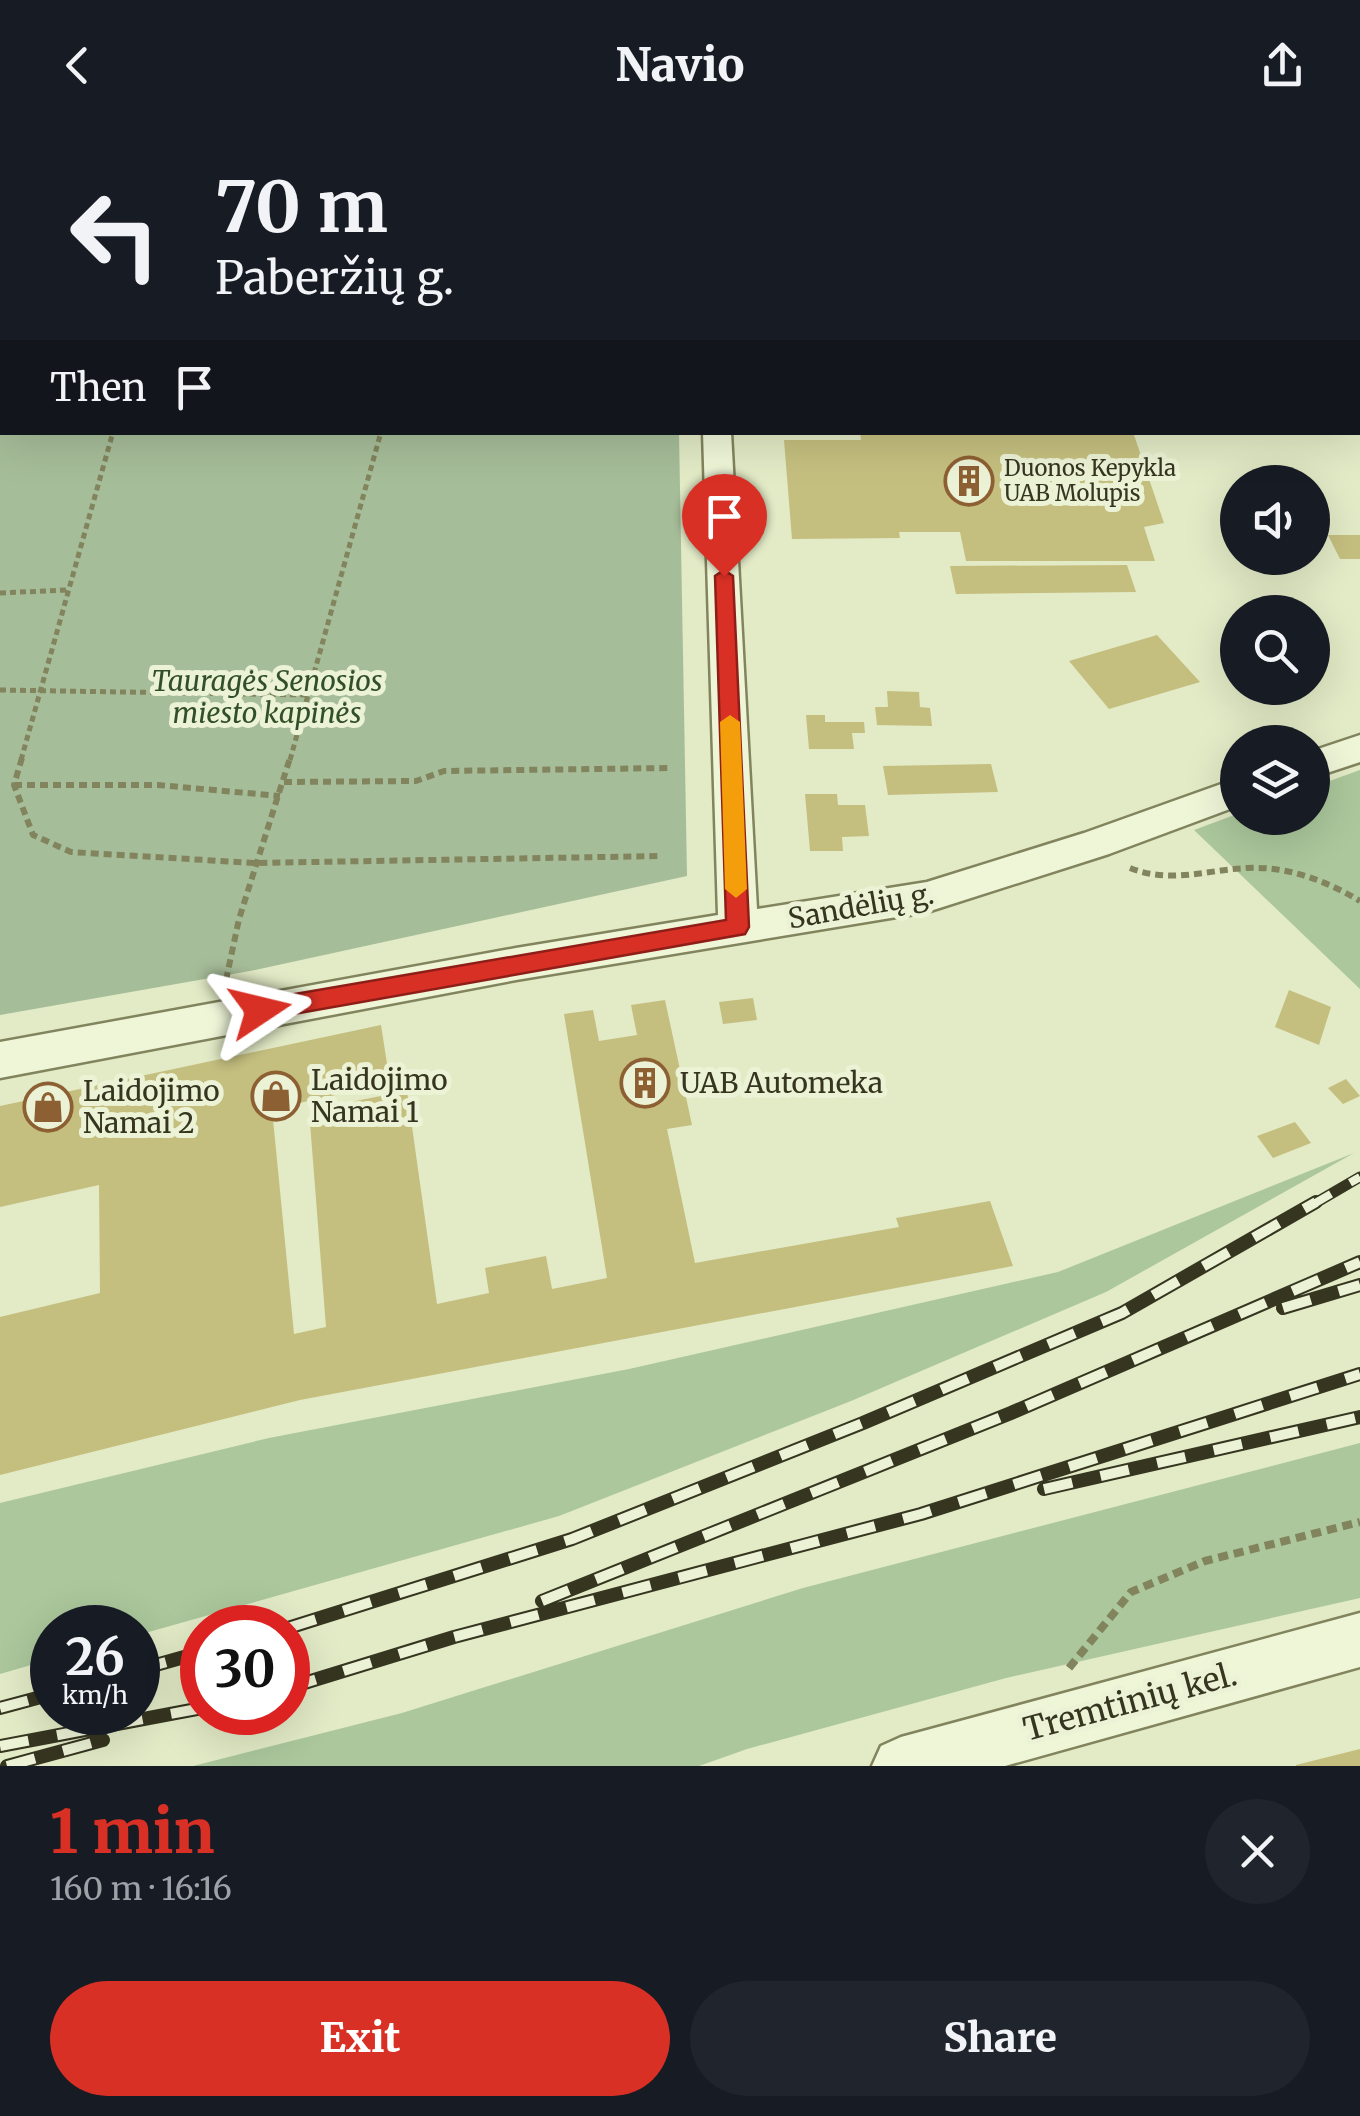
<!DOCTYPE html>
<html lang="en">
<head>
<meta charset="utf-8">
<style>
	:root { --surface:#171b24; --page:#20242c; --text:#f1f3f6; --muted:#9ea1a6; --accent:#d93025 }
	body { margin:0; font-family:Merriweather,serif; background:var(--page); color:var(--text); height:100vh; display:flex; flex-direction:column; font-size:38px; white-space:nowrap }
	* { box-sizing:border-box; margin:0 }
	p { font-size:32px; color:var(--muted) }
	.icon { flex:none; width:55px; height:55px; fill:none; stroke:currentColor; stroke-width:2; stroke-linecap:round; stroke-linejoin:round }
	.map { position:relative; height:1636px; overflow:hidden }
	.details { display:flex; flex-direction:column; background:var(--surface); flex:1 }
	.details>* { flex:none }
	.hud { position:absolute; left:0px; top:0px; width:1360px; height:305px; box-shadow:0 10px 40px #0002; background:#171b24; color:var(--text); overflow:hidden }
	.controls { position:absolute; left:1220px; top:335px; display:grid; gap:20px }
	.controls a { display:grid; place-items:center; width:110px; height:110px; border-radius:50%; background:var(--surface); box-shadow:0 10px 40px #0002; font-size:50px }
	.speed { position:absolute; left:30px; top:1475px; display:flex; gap:20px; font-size:50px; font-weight:700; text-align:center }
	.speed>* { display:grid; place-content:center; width:130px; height:130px; border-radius:50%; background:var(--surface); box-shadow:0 10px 40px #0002; line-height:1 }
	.speed small { font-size:25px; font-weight:400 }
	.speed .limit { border:15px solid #d22; background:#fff; color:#111 }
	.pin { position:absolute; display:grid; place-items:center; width:85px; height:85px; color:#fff; margin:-102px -42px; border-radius:50% 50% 50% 0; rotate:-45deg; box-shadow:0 0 10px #0007 }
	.pin .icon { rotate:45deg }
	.me { position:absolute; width:110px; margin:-55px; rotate:80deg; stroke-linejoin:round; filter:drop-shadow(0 0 8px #0008) }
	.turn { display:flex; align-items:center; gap:35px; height:210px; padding:0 50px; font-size:45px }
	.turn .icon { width:130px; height:130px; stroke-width:2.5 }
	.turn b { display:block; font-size:70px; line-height:85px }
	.then { display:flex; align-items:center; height:95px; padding:0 50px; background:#0003; gap:20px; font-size:38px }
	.round { display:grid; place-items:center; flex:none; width:105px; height:105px; border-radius:52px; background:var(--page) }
	.headline { display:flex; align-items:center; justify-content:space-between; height:170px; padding:0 50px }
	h1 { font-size:60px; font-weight:800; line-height:75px; color:var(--accent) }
	.cta { display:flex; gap:20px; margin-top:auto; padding:20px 50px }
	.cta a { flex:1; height:115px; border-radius:60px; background:var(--accent); color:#fff; font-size:40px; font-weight:800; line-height:115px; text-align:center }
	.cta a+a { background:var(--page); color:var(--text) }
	header { display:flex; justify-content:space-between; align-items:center; height:130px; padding:0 50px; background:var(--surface); font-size:45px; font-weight:800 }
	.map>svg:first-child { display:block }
	.green { fill:#abc79b }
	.cemetery { fill:#a6bd99 }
	.building { fill:#c5bf7f }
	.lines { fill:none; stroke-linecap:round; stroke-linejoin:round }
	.service-casing { stroke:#82845d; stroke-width:5 }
	.minor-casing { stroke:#82845d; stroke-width:5 }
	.path-far3 { stroke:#82845d; stroke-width:4; stroke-dasharray:5 4; stroke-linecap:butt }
	.path-far2 { stroke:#82845d; stroke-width:5; stroke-dasharray:6 4; stroke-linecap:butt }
	.path-far1 { stroke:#82845d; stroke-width:6; stroke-dasharray:8 5; stroke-linecap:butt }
	.path { stroke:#82845d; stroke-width:8; stroke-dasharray:10 6; stroke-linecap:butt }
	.service { fill:#eff6d8; fill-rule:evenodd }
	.minor { fill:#eff6d8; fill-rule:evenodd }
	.rail-far1-casing { stroke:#353520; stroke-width:11 }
	.rail-casing { stroke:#353520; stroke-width:14 }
	.rail-far1 { stroke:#ecf2d5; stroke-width:8; stroke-dasharray:22; stroke-linecap:butt }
	.rail { stroke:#ecf2d5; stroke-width:10; stroke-dasharray:29; stroke-linecap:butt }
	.route { fill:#d93025; stroke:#8d1f18; stroke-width:2.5 }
	.slow { fill:#f59e0b }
	.labels { text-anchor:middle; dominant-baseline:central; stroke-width:10; stroke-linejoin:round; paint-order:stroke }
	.far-poi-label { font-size:22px; fill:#353520; stroke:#ecf2d5; text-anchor:start }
	.park-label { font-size:28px; font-style:italic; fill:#325028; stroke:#ecf2d5 }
	.street-label { font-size:28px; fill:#353520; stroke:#ecf2d5 }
	.poi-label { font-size:28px; fill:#353520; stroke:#ecf2d5; text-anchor:start }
	.near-street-label { font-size:32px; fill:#353520; stroke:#ecf2d5 }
</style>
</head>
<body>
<header><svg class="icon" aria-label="back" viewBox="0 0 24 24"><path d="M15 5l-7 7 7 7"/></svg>Navio<svg class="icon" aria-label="share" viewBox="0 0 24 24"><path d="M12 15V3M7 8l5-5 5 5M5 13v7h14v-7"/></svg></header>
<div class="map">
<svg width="1360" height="1636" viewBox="0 0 1360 1636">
	<rect width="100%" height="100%" fill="#e2eac6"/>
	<!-- green -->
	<path class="green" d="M1360 640V859L1194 700 1237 684 1238 688H1312L1313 657Z
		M1354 1023 1106 1162 851 1271 559 1386 138 1505V1498H52V1529L0 1544V1373L269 1308 629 1239 1058 1142Z
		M1360 1313V1468L1006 1548 747 1619 699 1636H193L402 1583 803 1458Z"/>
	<!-- cemetery -->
	<path class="cemetery" d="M0 13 2 302 679 303 687 746 250 841 0 885Z"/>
	<!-- building -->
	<path class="building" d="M860 302H1133L1164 393 1144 397 1155 431H966L960 402H899L900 408 792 409 784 310H861Z
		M1328 405H1360V429H1340Z
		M1127 435 1136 462 956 464 950 436Z
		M1157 505 1200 552 1109 579 1069 531Z
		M887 561 919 562 920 577 930 578 932 596 877 595 875 577H888Z
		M806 585H825V592H864L865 603H852L854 619H809Z
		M991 634 998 662 888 665 883 636Z
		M805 664H837L838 675H865L869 706 842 707 843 721H810Z
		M1289 860 1331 877 1319 915 1275 897Z
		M753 868 757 890 723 894 719 872Z
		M665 870 692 995 667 999 695 1133 899 1097 896 1088 990 1071 1013 1136 300 1270 0 1345V1187L100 1163 99 1055 0 1077V976L381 895 390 953 272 979 294 1204 326 1197 309 980 407 961 437 1174 489 1163 485 1138 546 1126 552 1159 607 1148 564 884 593 880 599 911 637 905 631 875Z
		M1346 949 1360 966 1343 974 1328 958Z
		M1295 992 1311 1013 1273 1028 1257 1006Z
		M1360 1619V1636H1296V1635Z"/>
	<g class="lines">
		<!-- service casing -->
		<g class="service-casing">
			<path id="service" d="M890 0H902L903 2H892Z"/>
		</g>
		<!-- minor casing -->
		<g class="minor-casing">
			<path id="minor" d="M188 0H224L225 2H190Z
				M1358 6H1360V20H1358Z
				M703 302H731L757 779 927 752 1084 703 1238 648V676L1109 724 927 782 516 850 0 948V912L516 818 718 785Z
				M1360 605V632L1312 648V621Z
				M1360 1483V1537L1005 1636H872L881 1616 901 1607Z"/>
		</g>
		<!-- path-far3 -->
		<path class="path-far3" d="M0 107 2 102"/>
		<!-- path-far2 -->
		<path class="path-far2" d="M0 463 67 460
			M0 560 309 565
			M21 630 113 302
			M290 630 381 302"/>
		<!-- path-far1 -->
		<path class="path-far1" d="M22 628 14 655 33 705 71 722 255 733 662 726
			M284 652 416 651 444 641 669 638
			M14 655H158L280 666
			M1130 738C1170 754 1206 740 1247 738 1287 736 1327 751 1360 771
			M226 850 239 789 290 628"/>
		<!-- path -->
		<path class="path" d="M1069 1538 1131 1462 1205 1431 1360 1392"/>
		<!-- service -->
		<use href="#service" class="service"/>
		<!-- minor -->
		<use href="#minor" class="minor"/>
		<!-- rail-far1 casing -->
		<g class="rail-far1-casing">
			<path id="rail-far1" d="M1312 1075 1360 1047"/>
		</g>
		<!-- rail casing -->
		<g class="rail-casing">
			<path id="rail" d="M1283 1178 1360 1155
				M1044 1359 1360 1287
				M542 1471 1011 1283 1360 1132
				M288 1498 572 1409 863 1293 1122 1183 1316 1072
				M138 1540 202 1522
				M288 1558 454 1507 921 1384 1360 1244
				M0 1578 52 1564
				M0 1616 202 1578
				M7 1636 103 1610"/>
		</g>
		<!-- rail-far1 -->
		<use href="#rail-far1" class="rail-far1"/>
		<!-- rail -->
		<use href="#rail" class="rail"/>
	</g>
	<!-- route -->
	<path class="route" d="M724 440 733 446 749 797 745 804 260 890 251 887 248 880 251 873 260 870 726 790 715 446Z"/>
	<!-- slow -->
	<path class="slow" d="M730 585 740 592 747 759 736 768 725 759 720 592Z"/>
	<!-- icons -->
	<defs>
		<g id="building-ring" transform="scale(2.5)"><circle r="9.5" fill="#ecf2d5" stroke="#8d6033" stroke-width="1.5"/><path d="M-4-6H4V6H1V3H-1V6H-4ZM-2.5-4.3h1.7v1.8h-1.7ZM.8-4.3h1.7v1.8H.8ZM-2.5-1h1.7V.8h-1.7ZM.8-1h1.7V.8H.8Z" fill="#8d6033"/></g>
		<g id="shop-ring" transform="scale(2.5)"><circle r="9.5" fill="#ecf2d5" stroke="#8d6033" stroke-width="1.5"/><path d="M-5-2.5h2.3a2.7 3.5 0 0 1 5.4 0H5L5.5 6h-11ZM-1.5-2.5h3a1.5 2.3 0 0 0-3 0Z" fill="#8d6033"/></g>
	</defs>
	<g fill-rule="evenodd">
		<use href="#building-ring" x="969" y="351"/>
		<use href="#building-ring" x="645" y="953"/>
		<use href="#shop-ring" x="276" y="966"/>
		<use href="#shop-ring" x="48" y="977"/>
	</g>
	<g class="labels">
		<!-- far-poi labels -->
		<g class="far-poi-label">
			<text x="1004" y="338">Duonos Kepykla<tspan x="1004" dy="25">UAB Molupis</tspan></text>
		</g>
		<!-- park labels -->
		<g class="park-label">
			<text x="267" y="551">Tauragės Senosios<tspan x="267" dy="32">miesto kapinės</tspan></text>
		</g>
		<!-- street labels -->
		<g class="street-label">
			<text transform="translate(861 776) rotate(-10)">Sandėlių g.</text>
		</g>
		<!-- poi labels -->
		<g class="poi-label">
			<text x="311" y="950">Laidojimo<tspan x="311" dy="32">Namai 1</tspan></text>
			<text x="680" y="953">UAB Automeka</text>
			<text x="83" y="961">Laidojimo<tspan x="83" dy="32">Namai 2</tspan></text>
		</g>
		<!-- near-street labels -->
		<g class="near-street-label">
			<text transform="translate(1130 1572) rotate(-15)">Tremtinių kel.</text>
		</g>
	</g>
</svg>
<div class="controls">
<a><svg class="icon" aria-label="sound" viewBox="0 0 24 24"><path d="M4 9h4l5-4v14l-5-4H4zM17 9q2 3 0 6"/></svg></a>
<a><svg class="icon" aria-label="search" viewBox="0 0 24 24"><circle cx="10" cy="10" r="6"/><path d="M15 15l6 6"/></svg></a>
<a><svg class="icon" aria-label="layers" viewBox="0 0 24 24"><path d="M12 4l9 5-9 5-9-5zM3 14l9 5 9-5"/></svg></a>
</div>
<div class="speed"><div>26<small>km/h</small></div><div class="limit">30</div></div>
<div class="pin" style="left:724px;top:446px;background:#d93025"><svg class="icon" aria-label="arrive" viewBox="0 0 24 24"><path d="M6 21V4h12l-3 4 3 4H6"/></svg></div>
<svg class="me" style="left:260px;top:880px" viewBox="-20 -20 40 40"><path d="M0-17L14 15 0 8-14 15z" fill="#d93025" stroke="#fff" stroke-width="4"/></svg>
<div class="hud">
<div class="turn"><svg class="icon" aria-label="left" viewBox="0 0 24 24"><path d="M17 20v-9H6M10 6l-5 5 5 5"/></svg><div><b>70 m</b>Paberžių g.</div></div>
<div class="then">Then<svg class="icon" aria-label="arrive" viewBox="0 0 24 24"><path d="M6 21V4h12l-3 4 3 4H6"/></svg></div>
</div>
</div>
<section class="details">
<div class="headline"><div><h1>1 min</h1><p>160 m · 16:16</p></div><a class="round"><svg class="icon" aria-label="close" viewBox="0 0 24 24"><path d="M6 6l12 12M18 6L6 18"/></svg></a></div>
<div class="cta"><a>Exit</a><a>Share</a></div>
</section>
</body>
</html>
